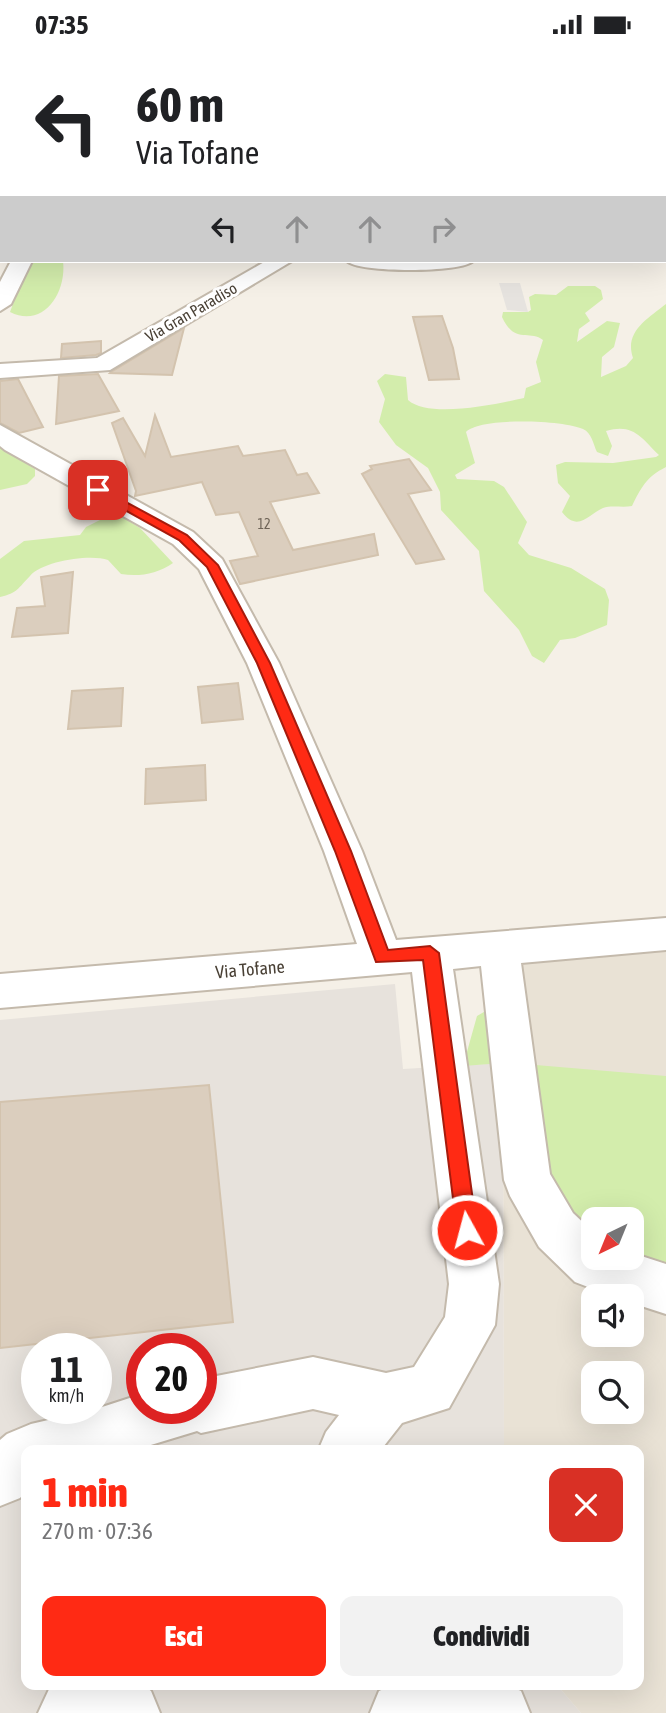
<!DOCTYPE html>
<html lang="it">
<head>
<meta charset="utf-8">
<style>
	:root { --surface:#fff; --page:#f2f2f2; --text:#202124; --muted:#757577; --accent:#ff2a14 }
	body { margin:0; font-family:"Asap Condensed",sans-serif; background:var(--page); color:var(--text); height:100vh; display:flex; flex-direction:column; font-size:26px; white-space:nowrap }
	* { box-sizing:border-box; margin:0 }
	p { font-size:23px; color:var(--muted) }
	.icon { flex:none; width:38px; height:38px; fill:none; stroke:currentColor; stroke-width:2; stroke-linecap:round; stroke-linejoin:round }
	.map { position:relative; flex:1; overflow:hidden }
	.details { position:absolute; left:21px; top:1396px; width:623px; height:245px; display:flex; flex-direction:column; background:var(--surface); border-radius:14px; box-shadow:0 7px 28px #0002 }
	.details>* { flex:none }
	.hud { position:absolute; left:0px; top:0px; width:667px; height:214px; box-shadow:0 7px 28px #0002; background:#fff; color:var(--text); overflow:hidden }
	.needle { width:46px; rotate:223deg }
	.controls { position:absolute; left:581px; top:1158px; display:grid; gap:14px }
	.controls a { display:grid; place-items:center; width:63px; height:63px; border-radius:14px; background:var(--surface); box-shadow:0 7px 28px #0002; font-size:35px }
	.speed { position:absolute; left:21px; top:1284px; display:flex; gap:14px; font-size:35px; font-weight:700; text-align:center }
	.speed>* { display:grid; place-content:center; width:91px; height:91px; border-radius:50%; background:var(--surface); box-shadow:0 7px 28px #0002; line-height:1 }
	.speed small { font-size:18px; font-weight:400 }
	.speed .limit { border:10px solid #d22; background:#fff; color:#111 }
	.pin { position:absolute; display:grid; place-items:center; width:60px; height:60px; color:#fff; margin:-30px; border-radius:14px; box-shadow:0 4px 10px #0006 }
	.me { position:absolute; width:77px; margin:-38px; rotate:353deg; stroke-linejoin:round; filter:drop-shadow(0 0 5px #0008) }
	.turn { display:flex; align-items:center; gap:24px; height:147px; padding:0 21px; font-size:32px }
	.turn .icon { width:91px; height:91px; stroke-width:2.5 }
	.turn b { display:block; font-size:49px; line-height:60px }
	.lanes { display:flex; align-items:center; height:66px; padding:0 21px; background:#0003; justify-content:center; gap:35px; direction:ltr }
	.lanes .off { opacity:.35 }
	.round { display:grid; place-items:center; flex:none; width:74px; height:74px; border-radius:14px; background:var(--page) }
	.head { display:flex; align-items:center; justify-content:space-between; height:119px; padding:0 21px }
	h1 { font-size:42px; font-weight:800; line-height:52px; color:var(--accent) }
	.action { display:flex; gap:14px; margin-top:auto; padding:14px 21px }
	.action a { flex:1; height:80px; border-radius:14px; background:var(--accent); color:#fff; font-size:28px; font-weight:800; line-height:80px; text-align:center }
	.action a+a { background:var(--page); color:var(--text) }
	.status { display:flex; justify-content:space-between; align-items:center; height:49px; padding:0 35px; background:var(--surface); direction:ltr }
	.status svg { height:19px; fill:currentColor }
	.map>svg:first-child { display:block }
	.residential { fill:#e9e2d5; fill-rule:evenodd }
	.industrial { fill:#e7e2dc; fill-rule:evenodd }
	.green { fill:#d3edac }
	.parking { fill:#e6e3df }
	.building { fill:#dbcebe; stroke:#d3c3ae; stroke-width:2 }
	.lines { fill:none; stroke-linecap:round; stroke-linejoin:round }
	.minor-casing { stroke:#c4baac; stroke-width:4 }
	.highway-casing { stroke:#ec9a2a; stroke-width:4 }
	.minor { fill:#fff; fill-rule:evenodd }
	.highway { fill:#ffc468; fill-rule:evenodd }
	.route { fill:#ff2a14; stroke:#a61b0d; stroke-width:2 }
	.labels { text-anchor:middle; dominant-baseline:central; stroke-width:6; stroke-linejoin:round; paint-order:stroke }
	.number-label { font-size:14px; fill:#6e6457 }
	.far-street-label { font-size:16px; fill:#494035; stroke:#fff }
	.street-label { font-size:18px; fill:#494035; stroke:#fff }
</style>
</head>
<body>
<div class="status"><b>07:35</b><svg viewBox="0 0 49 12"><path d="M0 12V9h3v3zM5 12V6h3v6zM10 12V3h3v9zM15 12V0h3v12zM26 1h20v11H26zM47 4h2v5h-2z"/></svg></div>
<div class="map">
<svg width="666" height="1664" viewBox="0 0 666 1664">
	<rect width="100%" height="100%" fill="#f5f0e7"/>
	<!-- residential -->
	<path class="residential" d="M666 898V1664H581L557 1636H639V1402H504L503 1015 519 919 525 912ZM593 1171H632V1209H593ZM593 1248H632V1286H593ZM593 1325H632V1363H593Z"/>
	<!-- industrial -->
	<path class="industrial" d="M395 935 403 1020 503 1014 504 1402H26V1636H557L581 1664H0V971ZM37 1300H96V1360H37ZM142 1300H201V1360H142Z"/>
	<!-- green -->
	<path class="green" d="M29 212H63C67 244 43 280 10 263Z
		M568 237H595L601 241 603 250 585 264 590 272 579 280 577 293 607 272 620 274 614 298 602 308 601 328 626 317 633 309C624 283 647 270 666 255V418C646 428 641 439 632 457 623 459 611 456 603 459 589 465 578 484 562 463L570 447 558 434 556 416 565 413 613 414 656 408 659 406C641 389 634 374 606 382L612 397 608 407 597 403C593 395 592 384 583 380 563 371 481 368 466 383L475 414 455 426 457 430 494 432 504 438 527 473 518 494 529 506 571 519 605 540 609 551 607 576 575 589 560 591 544 614 532 607 519 581 484 542 479 502 441 461 440 443 428 419 396 396 379 373 385 350 377 332 385 325 406 328 408 351C429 370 497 355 524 349L526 339 541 333 536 313 543 291C529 280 515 296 502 268L503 263H528L531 261 529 248 535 245 556 246Z
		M0 398 35 420V427L27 435 0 441Z
		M108 467 122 468 140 479 173 514C157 525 139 528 121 525L108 511C90 505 43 512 30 527 18 539 18 544 0 548V510L24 492 80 486 86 478Z
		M489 960 503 1014 463 1017 477 967Z
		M524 1015 666 1027V1232L632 1209V1171H593V1204L585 1198 549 1145Z"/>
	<!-- parking -->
	<path class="parking" d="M499 234H520L528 263 507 261Z"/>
	<!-- building -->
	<path class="building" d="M442 267 453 299 459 330 429 331 413 268Z
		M184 279 172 326 110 324 111 323Z
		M101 292V304L96 306 61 309 62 295Z
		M98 325 119 362 56 375 59 327Z
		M18 330 43 378 19 384 0 374V332Z
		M155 366 171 408 238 397 243 407 285 401 297 426 307 424 319 444 270 453 293 501 374 485 378 506 240 535 230 512 258 507 239 463 216 466 202 433 135 447 136 442 112 374 123 369 145 407Z
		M409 410 431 441 408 445 444 510 416 515 362 425 372 420 370 417Z
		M73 523 68 584 12 588 17 559 45 557 41 528Z
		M238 634 243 670 202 674 198 638Z
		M123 639 121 677 68 680 72 642Z
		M205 716 206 751 145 755 146 720Z
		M209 1036 233 1273 0 1299V1053Z"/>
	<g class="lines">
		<!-- minor casing -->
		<g class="minor-casing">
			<path id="minor" d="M665 187H666V199H665Z
				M11 212H32L11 255 0 262V233Z
				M266 212H292L110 321 0 329V315L97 309Z
				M347 212H473C463 224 357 224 347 212Z
				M0 376 193 483 222 510 279 614 362 802 396 891 666 869V901L521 914 550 1125 573 1164 593 1183V1209H632V1204L666 1215V1265L632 1254V1248H614L575 1233 539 1198 510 1147 504 1131 481 917 453 920 499 1235 495 1276 449 1359 402 1374 380 1402H318L326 1383 339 1366 313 1360 201 1384 197 1382 131 1402H26V1442L20 1449 0 1457V1391L7 1385 31 1375 96 1360 142 1345V1360H201V1330L313 1308 386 1324 414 1318 445 1268 449 1235 412 923 0 959V925L357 895 324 802 247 614 199 520 173 495 5 401 0 397Z
				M51 1636H143L151 1642 160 1664H38Z
				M393 1636H507L521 1642 530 1664H370L379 1642Z"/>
		</g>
		<!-- highway casing -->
		<g class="highway-casing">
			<path id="highway" d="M0 0H9L0 5Z"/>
		</g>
		<!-- minor -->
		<use href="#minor" class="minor"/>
		<!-- highway -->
		<use href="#highway" class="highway"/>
	</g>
	<!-- route -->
	<path class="route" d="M98 438 187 486 218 516 270 614 351 802 388 901 430 897 439 904 477 1181 474 1188 467 1191 460 1188 457 1181 423 911 376 913 335 802 257 614 207 518 179 491 94 444V439Z"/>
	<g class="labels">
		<!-- number labels -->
		<g class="number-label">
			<text x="264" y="475">12</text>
		</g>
		<!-- far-street labels -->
		<g class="far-street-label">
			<text transform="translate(191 263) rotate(-30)">Via Gran Paradiso</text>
		</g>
		<!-- street labels -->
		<g class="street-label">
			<text transform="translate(250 920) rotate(-5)">Via Tofane</text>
		</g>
	</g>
</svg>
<div class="controls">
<a><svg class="needle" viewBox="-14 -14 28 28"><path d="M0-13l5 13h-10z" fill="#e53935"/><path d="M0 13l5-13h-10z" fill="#757577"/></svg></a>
<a><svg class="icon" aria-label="sound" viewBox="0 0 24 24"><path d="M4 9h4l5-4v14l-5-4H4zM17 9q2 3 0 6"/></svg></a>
<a><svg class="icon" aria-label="search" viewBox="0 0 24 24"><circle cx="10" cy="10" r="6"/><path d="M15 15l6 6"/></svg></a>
</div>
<div class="speed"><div>11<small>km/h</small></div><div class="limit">20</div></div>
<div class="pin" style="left:98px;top:441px;background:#d93025"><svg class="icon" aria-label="arrive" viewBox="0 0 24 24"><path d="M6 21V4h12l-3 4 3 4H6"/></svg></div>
<svg class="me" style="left:467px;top:1181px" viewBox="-20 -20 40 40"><circle r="17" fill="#ff2a14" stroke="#fff" stroke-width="3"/><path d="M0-11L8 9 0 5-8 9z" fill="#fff"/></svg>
<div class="hud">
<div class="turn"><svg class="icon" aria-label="left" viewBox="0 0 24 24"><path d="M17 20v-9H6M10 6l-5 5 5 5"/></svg><div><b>60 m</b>Via Tofane</div></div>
<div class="lanes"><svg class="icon" aria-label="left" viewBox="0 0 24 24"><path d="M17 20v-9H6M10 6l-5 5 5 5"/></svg><svg class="icon off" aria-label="ahead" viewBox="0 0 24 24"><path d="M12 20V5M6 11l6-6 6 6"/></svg><svg class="icon off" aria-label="ahead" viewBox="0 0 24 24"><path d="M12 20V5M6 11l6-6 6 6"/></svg><svg class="icon off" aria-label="right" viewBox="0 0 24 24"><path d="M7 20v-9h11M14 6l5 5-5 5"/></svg></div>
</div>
<section class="details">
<div class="head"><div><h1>1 min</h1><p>270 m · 07:36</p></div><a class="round" style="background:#d93025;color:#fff"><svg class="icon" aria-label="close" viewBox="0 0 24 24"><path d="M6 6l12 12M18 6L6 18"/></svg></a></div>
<div class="action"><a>Esci</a><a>Condividi</a></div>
</section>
</div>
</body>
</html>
